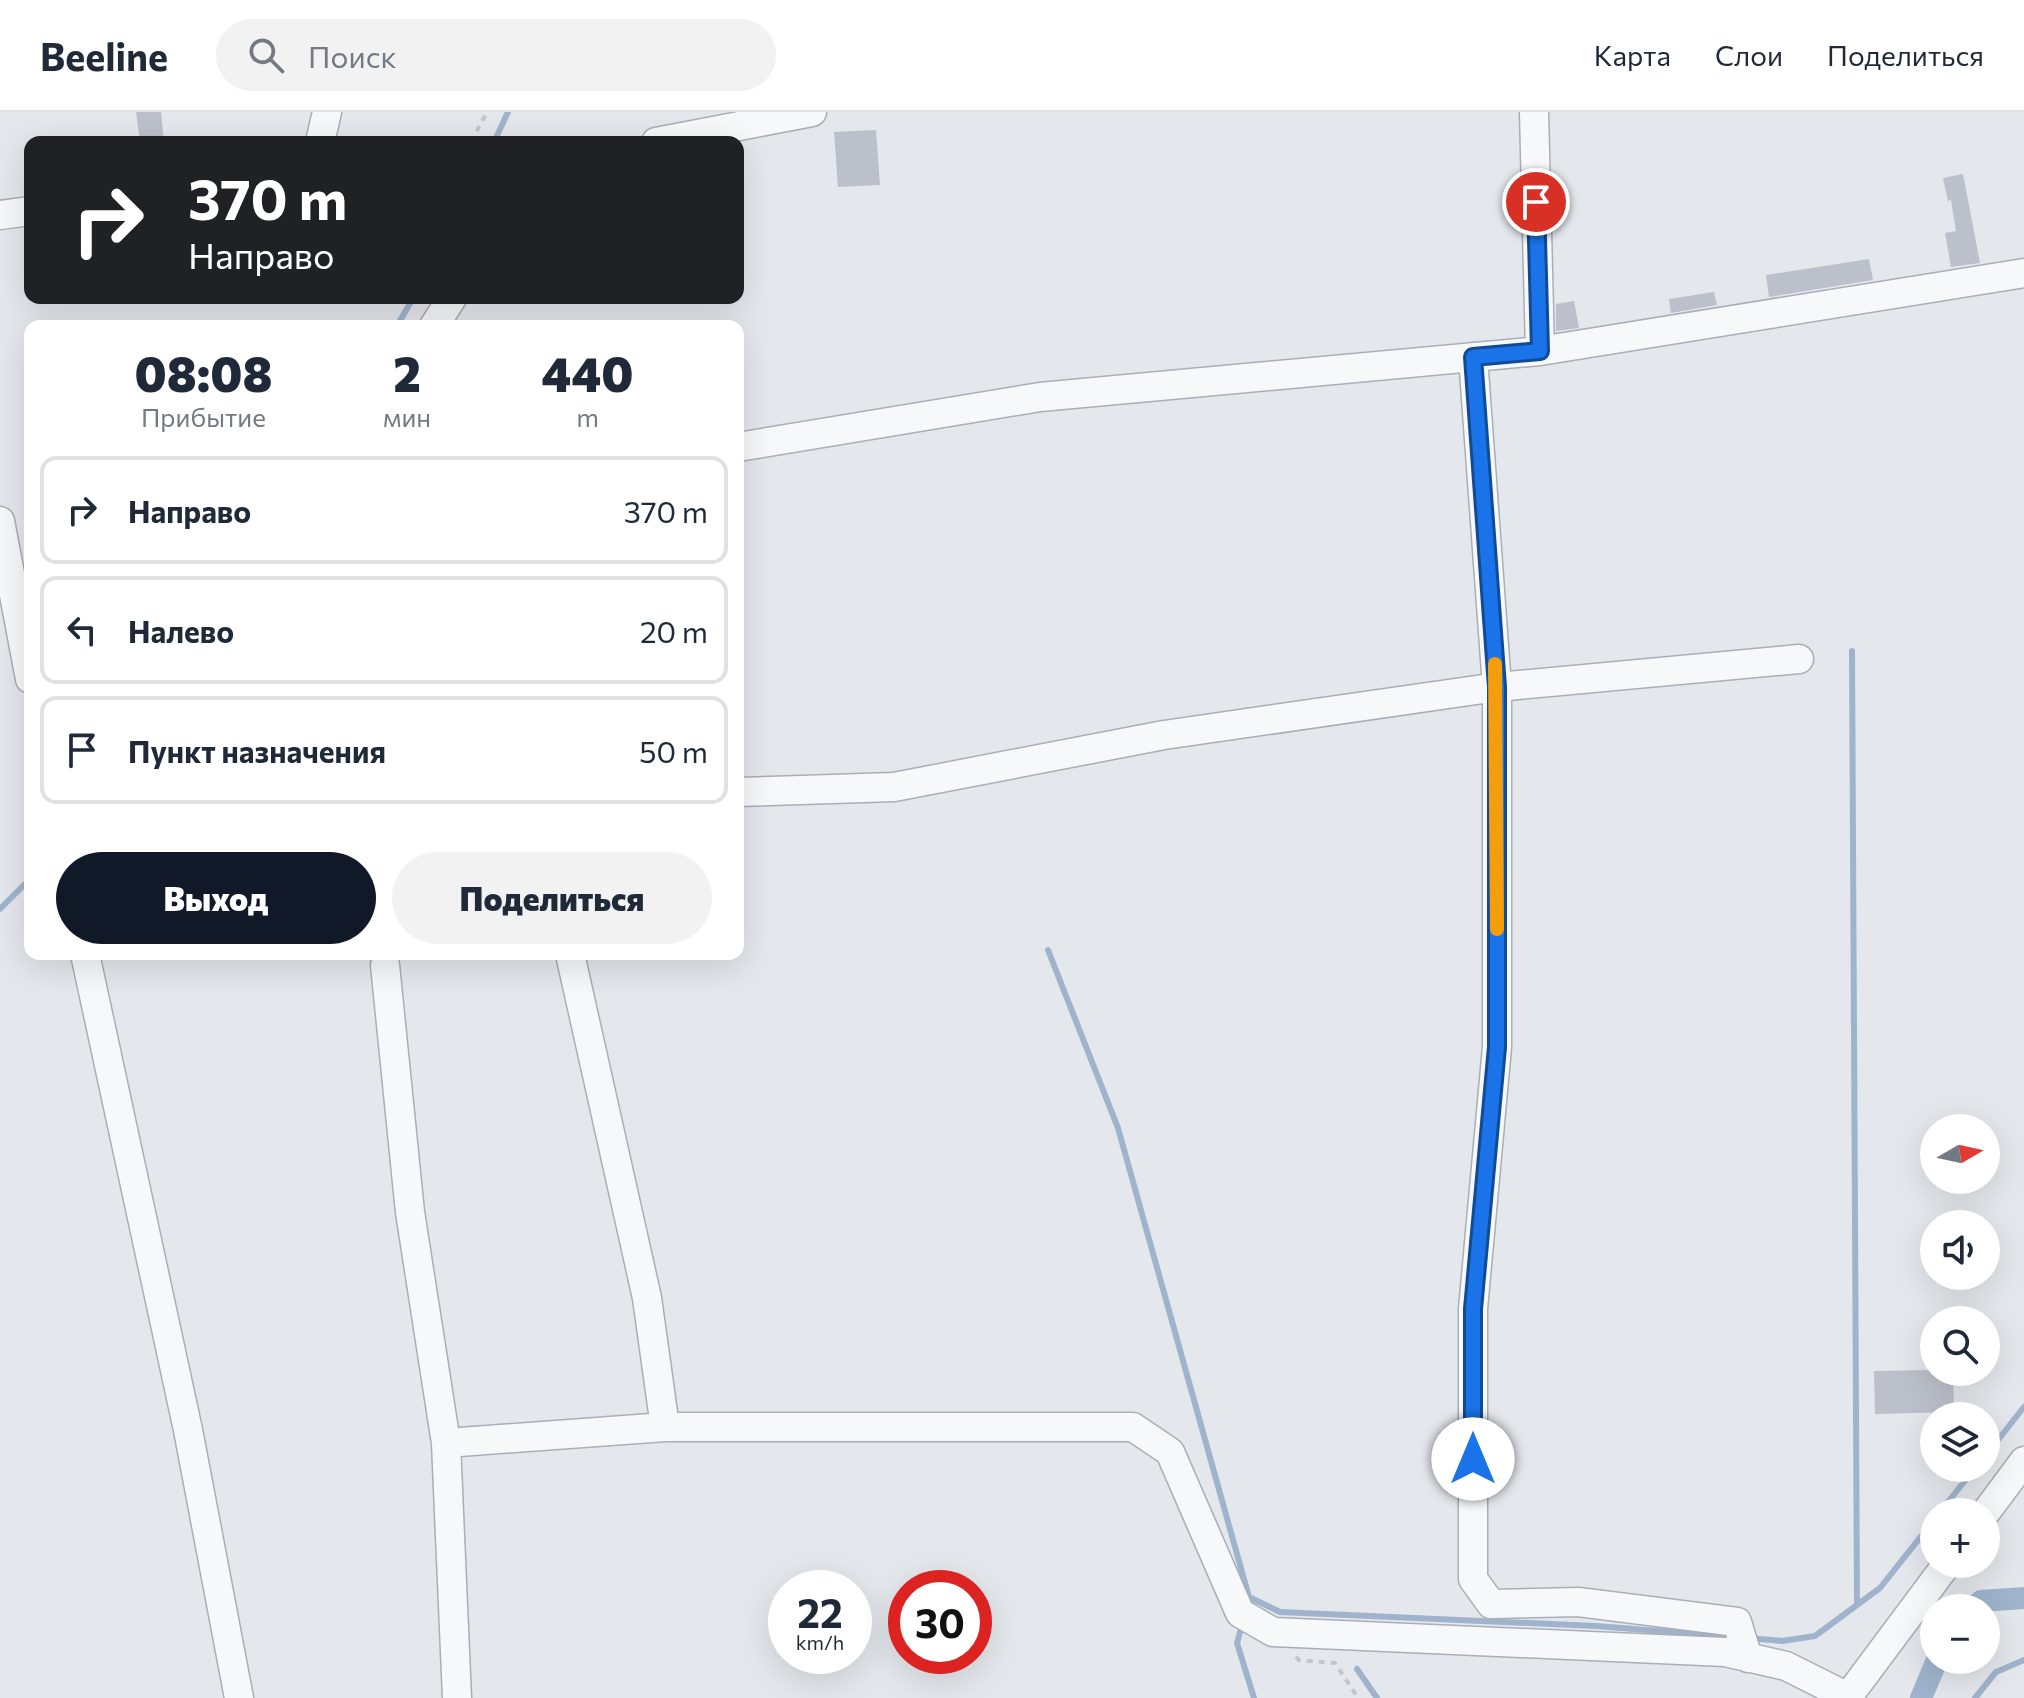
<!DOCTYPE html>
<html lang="ru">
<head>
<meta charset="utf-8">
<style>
	:root { --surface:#fff; --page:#f2f2f3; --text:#1f2937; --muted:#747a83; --line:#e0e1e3; --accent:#111827 }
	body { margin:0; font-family:Commissioner,sans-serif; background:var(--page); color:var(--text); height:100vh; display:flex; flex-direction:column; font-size:30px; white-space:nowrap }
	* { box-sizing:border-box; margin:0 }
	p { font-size:26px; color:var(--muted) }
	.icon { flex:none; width:44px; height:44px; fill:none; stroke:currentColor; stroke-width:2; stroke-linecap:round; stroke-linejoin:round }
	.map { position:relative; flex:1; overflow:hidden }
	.side { position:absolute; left:24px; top:208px; width:720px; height:640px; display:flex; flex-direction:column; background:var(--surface); border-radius:16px; box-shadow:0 8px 32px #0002 }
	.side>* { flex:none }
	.hud { position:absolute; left:24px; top:24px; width:720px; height:168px; border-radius:16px; box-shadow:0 8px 32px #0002; background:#202124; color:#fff; overflow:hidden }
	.needle { width:52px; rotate:81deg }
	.buttons { position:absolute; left:1920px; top:1002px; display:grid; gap:16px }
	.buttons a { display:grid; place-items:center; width:80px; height:80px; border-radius:50%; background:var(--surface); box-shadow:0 8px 32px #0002; font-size:40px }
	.speed { position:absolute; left:768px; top:1458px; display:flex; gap:16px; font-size:40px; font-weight:700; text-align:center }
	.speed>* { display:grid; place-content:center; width:104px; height:104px; border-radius:50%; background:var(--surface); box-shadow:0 8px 32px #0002; line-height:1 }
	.speed small { font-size:20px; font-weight:400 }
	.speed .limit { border:12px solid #d22; background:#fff; color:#111 }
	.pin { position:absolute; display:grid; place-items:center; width:68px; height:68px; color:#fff; margin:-34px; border:4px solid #fff; border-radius:50%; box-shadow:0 2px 8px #0007 }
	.me { position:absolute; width:88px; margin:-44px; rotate:0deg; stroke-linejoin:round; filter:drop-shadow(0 0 6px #0008) }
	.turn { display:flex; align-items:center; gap:28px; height:168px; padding:0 32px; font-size:36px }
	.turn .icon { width:104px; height:104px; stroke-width:2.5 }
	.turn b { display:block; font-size:56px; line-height:68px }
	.eta { display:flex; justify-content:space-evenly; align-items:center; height:136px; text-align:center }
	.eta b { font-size:48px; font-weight:800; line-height:56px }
	.primary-button { display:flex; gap:16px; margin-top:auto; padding:16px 32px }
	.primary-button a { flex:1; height:92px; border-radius:48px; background:var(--accent); color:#fff; font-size:32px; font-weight:800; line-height:92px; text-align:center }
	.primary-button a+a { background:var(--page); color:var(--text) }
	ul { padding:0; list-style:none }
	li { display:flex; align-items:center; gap:24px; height:108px; margin:0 16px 12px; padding:0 16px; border:4px solid var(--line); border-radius:16px }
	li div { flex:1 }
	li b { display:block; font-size:30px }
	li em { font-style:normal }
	header { display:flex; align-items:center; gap:48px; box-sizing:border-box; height:112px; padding:0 40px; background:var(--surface); border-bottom:2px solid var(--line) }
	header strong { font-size:38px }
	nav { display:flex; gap:44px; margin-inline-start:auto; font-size:28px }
	.search { width:560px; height:72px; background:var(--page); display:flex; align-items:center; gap:20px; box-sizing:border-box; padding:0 28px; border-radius:44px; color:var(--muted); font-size:30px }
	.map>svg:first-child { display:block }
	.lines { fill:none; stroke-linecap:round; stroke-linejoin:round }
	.stream { stroke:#9fb4cc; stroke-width:6 }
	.canal { stroke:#9fb4cc; stroke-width:22 }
	.building { fill:#bbc0ca }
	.minor-casing { stroke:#a9aeb7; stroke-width:31 }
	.path { stroke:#c2c5cb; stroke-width:4; stroke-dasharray:6 6; stroke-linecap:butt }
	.minor { stroke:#f7f8fa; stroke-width:28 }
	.route-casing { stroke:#114b97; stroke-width:20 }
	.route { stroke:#1a73e8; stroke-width:14 }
	.slow { stroke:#f59e0b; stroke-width:14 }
</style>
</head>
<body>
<header>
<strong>Beeline</strong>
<div class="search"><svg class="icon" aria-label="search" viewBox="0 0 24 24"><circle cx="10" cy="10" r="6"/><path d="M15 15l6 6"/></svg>Поиск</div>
<nav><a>Карта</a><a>Слои</a><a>Поделиться</a></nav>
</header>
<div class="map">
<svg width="2024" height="1586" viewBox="0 0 2024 1586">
	<rect width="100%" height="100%" fill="#e4e7ec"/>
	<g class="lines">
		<!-- stream -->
		<path class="stream" d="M494 30 508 0
			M397 214 413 186
			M1852 539 1857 1492
			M0 797 30 767
			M1048 838 1118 1016 1249 1485 1247 1494
			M1986 1343 2024 1295
			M1940 1400 1975 1356
			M1249 1485 1280 1500 1596 1514 1734 1525
			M1242 1513 1237 1531 1254 1586
			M1749 1526 1782 1529 1815 1524 1880 1476 1934 1408
			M1357 1557 1377 1586
			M1975 1586 1996 1560 2024 1548"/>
		<!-- canal -->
		<path class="canal" d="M1973 1496 1981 1489 2024 1486
			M1921 1586 1937 1548"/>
	</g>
	<!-- building -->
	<path class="building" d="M136 0H161L164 30H140Z
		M876 18 880 73 838 75 834 20Z
		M1963 62 1980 151 1951 155 1945 121 1956 119 1951 88 1948 89 1943 66Z
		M1869 147 1873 168 1769 185 1766 163Z
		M1714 180 1717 193 1671 201 1669 187Z
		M1574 189 1579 216 1556 219V192Z
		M1934 1258V1260H1953L1954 1300 1875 1302 1874 1259Z"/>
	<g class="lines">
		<!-- minor casing -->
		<g class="minor-casing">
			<path id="minor" d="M1534 0 1540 239
				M320 30 327 0
				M656 30 812 0
				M0 103 30 99
				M434 214 452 186
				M1473 245 1497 575V935L1473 1197V1467L1491 1492 1578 1490 1737 1510 1748 1546
				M738 335 1040 285 1540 239 2024 161
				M0 409 30 567
				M738 680 894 675 1164 623 1497 575 1799 547
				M85 842 188 1318 239 1586
				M570 842 647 1186 665 1315
				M385 853 410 1100 446 1331 457 1586
				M446 1331 665 1315H1133L1170 1340 1240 1501 1273 1520 1725 1540 1786 1554 1848 1585
				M1986 1400 2024 1349
				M1847 1586 1947 1452"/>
		</g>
		<!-- path -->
		<path class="path" d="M471 30 487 0
			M1296 1545 1299 1548 1335 1551 1358 1586"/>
		<!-- minor -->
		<use href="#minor" class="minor"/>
	</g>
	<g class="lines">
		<!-- route casing -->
		<g class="route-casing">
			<path id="route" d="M1473 1347V1197L1497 935V575L1473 245 1540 239 1536 90"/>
		</g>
		<!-- route -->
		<use href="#route" class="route"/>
		<!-- slow -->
		<path class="slow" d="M1495 552 1497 817"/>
	</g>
</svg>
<div class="buttons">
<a><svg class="needle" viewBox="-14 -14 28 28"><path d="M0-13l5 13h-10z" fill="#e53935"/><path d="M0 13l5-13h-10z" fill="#747a83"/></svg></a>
<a><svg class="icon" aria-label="sound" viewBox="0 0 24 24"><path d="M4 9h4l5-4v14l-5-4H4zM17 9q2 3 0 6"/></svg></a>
<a><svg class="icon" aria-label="search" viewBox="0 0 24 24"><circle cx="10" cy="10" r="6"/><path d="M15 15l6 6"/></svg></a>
<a><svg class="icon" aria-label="layers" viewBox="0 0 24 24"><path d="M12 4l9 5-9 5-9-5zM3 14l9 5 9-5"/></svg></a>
<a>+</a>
<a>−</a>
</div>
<div class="speed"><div>22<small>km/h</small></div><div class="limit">30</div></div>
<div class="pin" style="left:1536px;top:90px;background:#d93025"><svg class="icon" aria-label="arrive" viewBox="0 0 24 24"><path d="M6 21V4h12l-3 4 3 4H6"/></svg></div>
<svg class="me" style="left:1473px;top:1347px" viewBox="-20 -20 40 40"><circle r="19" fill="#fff"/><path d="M0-13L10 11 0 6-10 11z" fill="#1a73e8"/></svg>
<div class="hud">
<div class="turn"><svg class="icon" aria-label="right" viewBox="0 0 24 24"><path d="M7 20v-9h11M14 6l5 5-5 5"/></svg><div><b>370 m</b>Направо</div></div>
</div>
<section class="side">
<div class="eta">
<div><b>08:08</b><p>Прибытие</p></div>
<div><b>2</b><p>мин</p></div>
<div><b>440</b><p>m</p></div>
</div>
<ul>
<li><svg class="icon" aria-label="right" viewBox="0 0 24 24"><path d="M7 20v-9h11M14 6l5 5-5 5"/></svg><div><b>Направо</b></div><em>370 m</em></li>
<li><svg class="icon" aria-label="left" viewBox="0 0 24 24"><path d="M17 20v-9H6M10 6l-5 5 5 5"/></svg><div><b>Налево</b></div><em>20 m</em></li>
<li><svg class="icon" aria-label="arrive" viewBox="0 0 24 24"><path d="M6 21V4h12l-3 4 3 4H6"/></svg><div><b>Пункт назначения</b></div><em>50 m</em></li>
</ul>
<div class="primary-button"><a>Выход</a><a>Поделиться</a></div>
</section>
</div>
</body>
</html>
